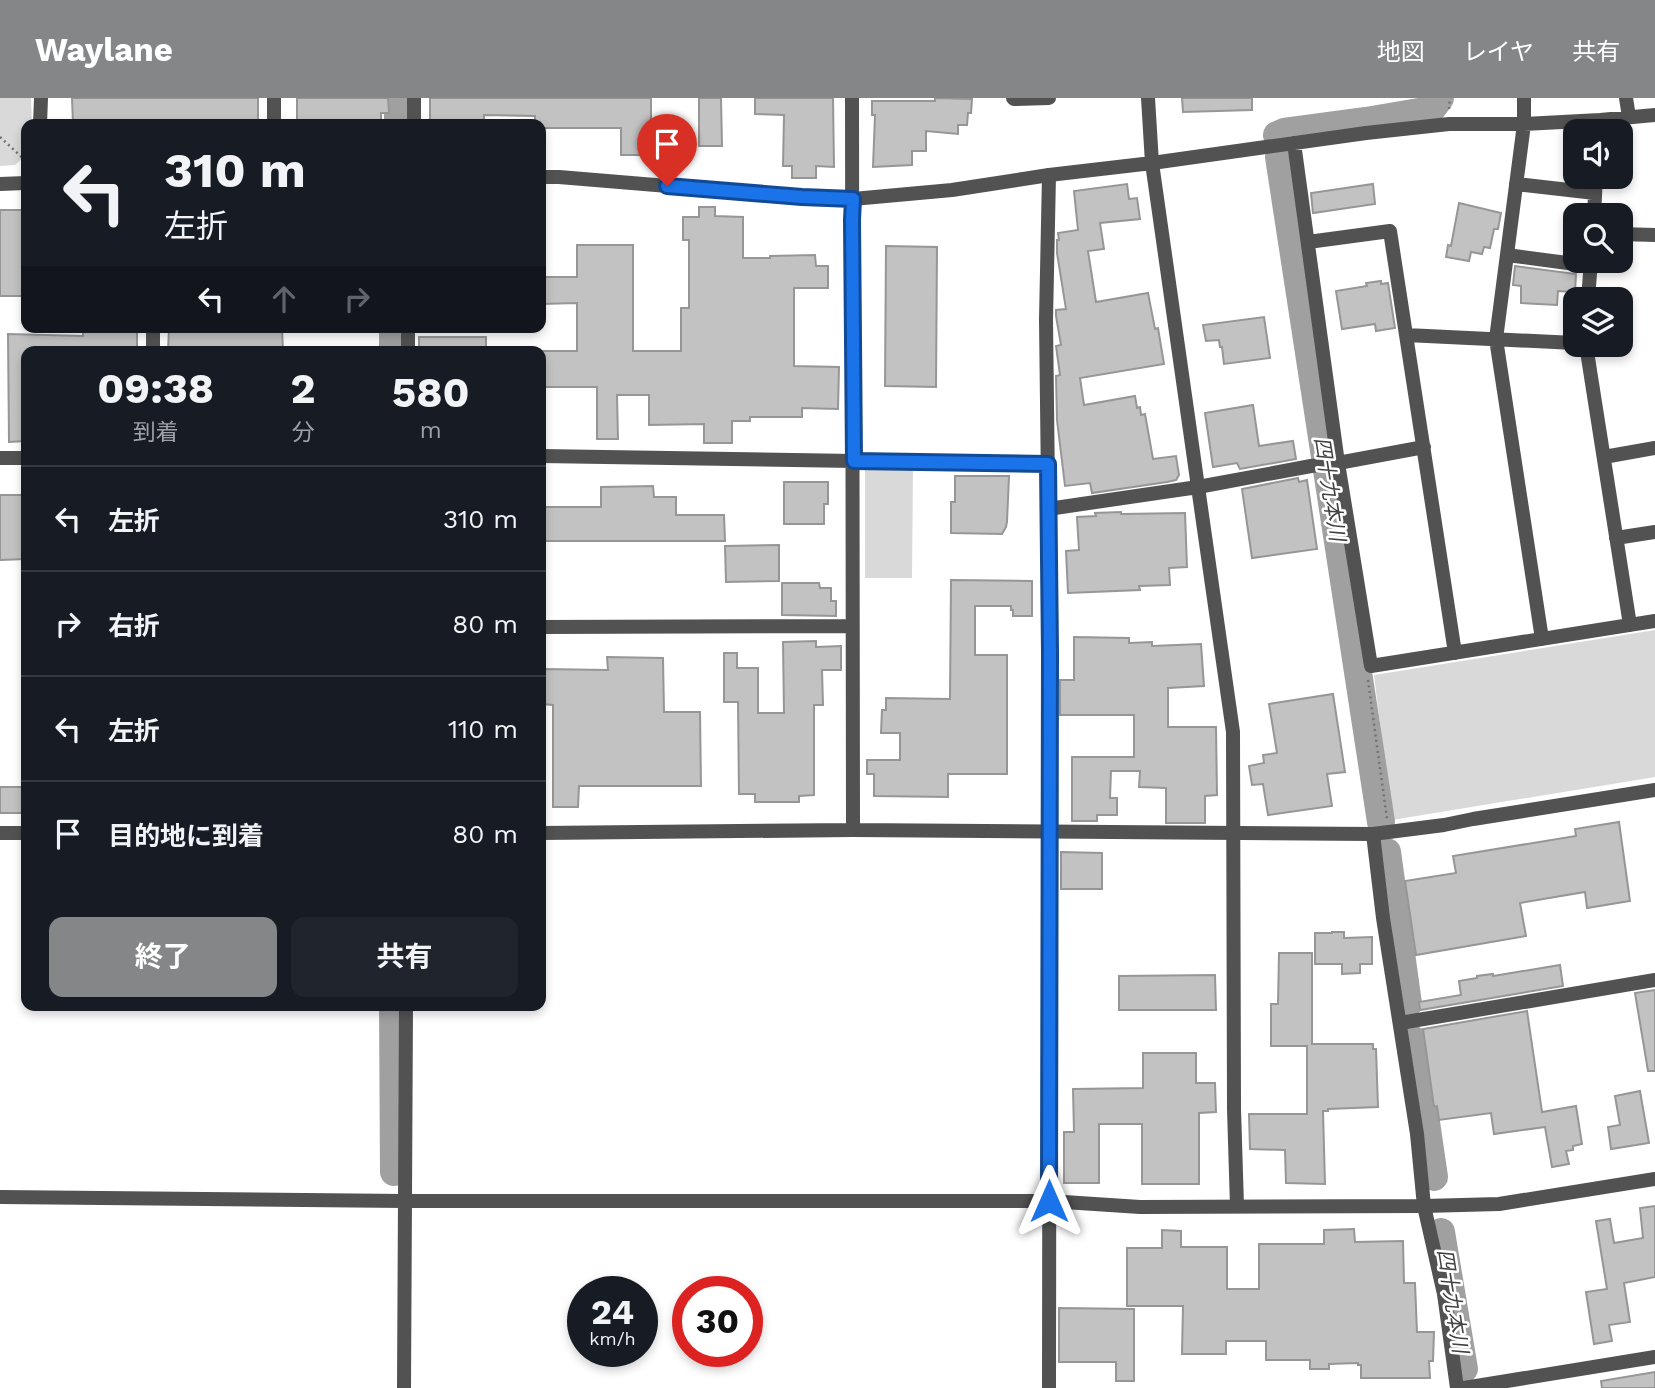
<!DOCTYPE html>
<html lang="ja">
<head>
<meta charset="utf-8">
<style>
	:root { --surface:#171b24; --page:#20242c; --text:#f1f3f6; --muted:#9ea1a6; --line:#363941; --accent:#858687 }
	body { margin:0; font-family:"Work Sans","Noto Sans JP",sans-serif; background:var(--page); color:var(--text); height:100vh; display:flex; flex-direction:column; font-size:26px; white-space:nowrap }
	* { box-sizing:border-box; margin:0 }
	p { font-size:23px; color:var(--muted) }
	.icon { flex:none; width:38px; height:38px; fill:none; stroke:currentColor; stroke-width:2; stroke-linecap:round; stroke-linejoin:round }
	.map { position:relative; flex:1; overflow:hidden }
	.sheet { position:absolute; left:21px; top:248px; width:525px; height:665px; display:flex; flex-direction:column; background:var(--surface); border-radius:14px; box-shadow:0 4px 10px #0003 }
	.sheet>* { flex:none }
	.banner { position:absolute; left:21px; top:21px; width:525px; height:214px; border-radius:14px; box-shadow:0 4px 10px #0003; background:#171b24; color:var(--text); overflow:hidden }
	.fabs { position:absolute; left:1563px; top:21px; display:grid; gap:14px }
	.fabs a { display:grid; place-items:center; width:70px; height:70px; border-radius:14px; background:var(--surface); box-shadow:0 4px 10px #0003; font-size:35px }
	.speed { position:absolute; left:567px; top:1178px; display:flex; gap:14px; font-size:35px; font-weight:700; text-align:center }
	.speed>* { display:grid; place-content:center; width:91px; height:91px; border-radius:50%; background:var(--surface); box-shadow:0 4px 10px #0003; line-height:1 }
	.speed small { font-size:18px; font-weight:400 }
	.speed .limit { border:10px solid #d22; background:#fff; color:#111 }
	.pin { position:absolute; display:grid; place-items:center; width:60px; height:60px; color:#fff; margin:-72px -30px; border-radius:50% 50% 50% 0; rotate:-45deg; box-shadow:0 0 7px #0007 }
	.pin .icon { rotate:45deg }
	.me { position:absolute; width:77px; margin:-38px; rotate:0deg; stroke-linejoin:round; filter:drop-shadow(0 0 5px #0008) }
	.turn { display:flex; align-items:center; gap:24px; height:147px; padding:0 28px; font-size:32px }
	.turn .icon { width:91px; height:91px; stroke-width:2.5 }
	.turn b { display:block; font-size:49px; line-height:60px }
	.lanes { display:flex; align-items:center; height:66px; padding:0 28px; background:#0003; justify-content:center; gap:35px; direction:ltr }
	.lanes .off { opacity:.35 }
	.eta { display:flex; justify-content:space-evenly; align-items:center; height:119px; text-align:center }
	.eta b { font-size:42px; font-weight:700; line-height:49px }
	.primary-button { display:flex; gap:14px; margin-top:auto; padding:14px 28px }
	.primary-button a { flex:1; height:80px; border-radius:14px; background:var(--accent); color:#fff; font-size:28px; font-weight:700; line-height:80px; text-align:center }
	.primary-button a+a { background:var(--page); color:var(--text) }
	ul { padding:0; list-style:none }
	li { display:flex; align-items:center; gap:21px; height:105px; padding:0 28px; border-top:2px solid var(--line) }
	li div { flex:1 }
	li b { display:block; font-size:26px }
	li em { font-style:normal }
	header { display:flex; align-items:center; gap:42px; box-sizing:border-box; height:98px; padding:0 35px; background:var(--accent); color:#fff }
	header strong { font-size:33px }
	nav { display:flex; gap:38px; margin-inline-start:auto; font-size:24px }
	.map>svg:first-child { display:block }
	.green { fill:#d9d9d9 }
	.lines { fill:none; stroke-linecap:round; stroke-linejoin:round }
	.river { stroke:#a0a0a0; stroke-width:28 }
	.building { fill:#c2c2c2; stroke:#969696; stroke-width:2 }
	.path { stroke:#747474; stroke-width:2.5; stroke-dasharray:2 3.5; stroke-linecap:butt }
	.minor { stroke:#525252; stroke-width:14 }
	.tertiary { stroke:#525252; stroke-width:14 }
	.route-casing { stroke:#114b97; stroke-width:18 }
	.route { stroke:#1a73e8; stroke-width:12 }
	.labels { text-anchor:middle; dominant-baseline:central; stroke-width:5; stroke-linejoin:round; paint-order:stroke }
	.water-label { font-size:21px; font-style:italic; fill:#414141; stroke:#fff }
</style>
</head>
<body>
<header>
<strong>Waylane</strong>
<nav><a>地図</a><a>レイヤ</a><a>共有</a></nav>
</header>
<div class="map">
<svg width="1655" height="1290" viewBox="0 0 1655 1290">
	<rect width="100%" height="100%" fill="#fff"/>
	<!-- green -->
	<path class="green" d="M0 0H31L32 26H26V57L15 67 0 68Z
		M865 371H913L912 480H865Z
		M1655 532V679L1392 722 1374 577Z"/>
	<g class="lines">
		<!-- river -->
		<path class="river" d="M398 0V26
			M1277 37 1284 34 1366 23 1431 12 1440 0
			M1279 59 1381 724
			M393 254V229
			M1387 754 1408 906
			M393 908 394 1074
			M1414 942 1434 1079
			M1441 1134 1464 1271"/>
	</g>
	<!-- building -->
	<path class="building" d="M72 0H258V26H73Z
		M297 0H388L389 15H381V26H297Z
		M430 0H651V57H621V30H541V26H535V18L484 17V26H430Z
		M699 0H721L722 48H699Z
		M755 0H833L834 69 816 68V80H792V68H783L784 17 755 16Z
		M935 0 972 1 971 15H968L967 27H958V36L926 33V53H912V67L873 69 875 17H872V3H935Z
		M1182 0H1252V12L1183 14Z
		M1127 86 1129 101 1137 100 1140 121 1100 125 1104 151 1088 153 1096 204 1148 195 1155 231 1158 230 1164 266 1080 280 1084 307 1135 298 1137 310 1140 309 1141 317 1145 316 1153 361 1176 358 1179 377 1176 382 1167 384 1092 395 1090 385 1065 388 1057 322 1056 278 1060 277 1056 248 1061 247 1056 218V212L1066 211 1057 155V142H1059L1058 135 1078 132 1074 93Z
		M1373 86 1375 106 1313 115 1311 95Z
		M1459 105 1501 115 1498 131H1494L1490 150 1484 149 1482 156 1471 154 1469 163 1446 159 1448 147 1451 148Z
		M699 109H715V118L743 119V160H770V158L815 157 816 168H828V190H794V268L839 269 838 311 802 310V319H750V323H732V345H704V326L649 327V297H617L618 341H597V289H541V253H577V205L541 206V179H577V147H633V253H681V210H689V142H683V119H699Z
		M0 112H26V198H0Z
		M886 148 937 149 936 289 885 288Z
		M1515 168 1576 176 1575 194 1558 193 1557 207 1521 205V188L1513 187Z
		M1381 183V186L1388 185 1395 230 1376 233 1375 226 1342 231 1336 193 1367 188 1366 185Z
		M1264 219 1270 260 1224 266 1222 249H1220L1219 242 1206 243 1203 227Z
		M83 229H137V254H26V343L9 344 8 236 83 238Z
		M169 229H282L283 254H168Z
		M419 239H486V254H419Z
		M1253 307 1259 348 1293 343 1296 361 1240 371 1237 365 1213 369 1205 315Z
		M955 378H1009L1007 424 1006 429 1002 436 951 435V404H955Z
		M1298 380 1299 384 1307 382 1317 451 1252 460 1242 391Z
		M784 384H828V406H824V426H784Z
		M653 388 654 399H676V417H724L725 443H541V409H601V389Z
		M0 397H26V461L0 462Z
		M1121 414V416L1185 415 1187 469 1169 470 1170 487 1139 488 1140 492 1068 495 1066 453 1079 452 1077 419 1096 418 1095 415Z
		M779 447V483L726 484 725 448Z
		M951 482 1032 483V518H1013V512H1011V508H975V557H1007V676H948V699L874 698V676H867V662H900V635H881L882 612H886V600L950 601Z
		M782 485H819L820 490H831V503H836V518L782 517Z
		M1074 539 1129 540V545L1152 544V548L1201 546 1204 588 1168 590V629H1216L1217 697 1205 698V725H1166V690L1139 689 1140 673H1111L1110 700H1117V717H1097V723H1072V659H1134V617H1060V582H1074Z
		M816 543V549L841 548V572H822L823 607H814V697L799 698V704H755V696H739L738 604H724V555H737V570H758V615H784L783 544Z
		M607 559 663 560 664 614H700L701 688H579L578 709H553V607L542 606 543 571 608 572Z
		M1333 596 1345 674 1327 676 1332 708 1268 717 1263 686 1252 687 1249 668 1264 665 1263 657 1277 655 1269 606Z
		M0 689H26V715H0Z
		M1619 724 1630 803 1587 810 1585 794 1520 805 1526 838 1416 857 1405 783 1456 775 1453 758 1576 738 1575 731Z
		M1061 754 1102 755V791H1061Z
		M1332 834H1344V840L1372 839V866H1360V875L1342 876V866H1315V835H1332Z
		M1279 855H1312V946H1373V951H1376L1378 1009 1328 1011V1013H1323L1325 1086 1286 1085 1285 1052 1250 1051 1249 1016H1307V948H1271V906H1278Z
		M1560 867 1563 888 1420 912 1419 904 1461 897 1459 883 1477 880V878L1493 876V878Z
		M1215 877 1216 912H1119V878Z
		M1655 892V973H1648L1635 895Z
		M1527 913 1542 1014 1576 1008 1582 1046 1573 1048V1052L1566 1053 1569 1066 1552 1069 1545 1029 1494 1036 1491 1015 1439 1022 1437 1008 1434 1009 1423 931Z
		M1143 955H1196V985H1215L1216 1014 1199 1015V1086H1142V1026H1099V1085H1064V1034H1074L1073 991 1143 990Z
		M1640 993 1649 1045 1611 1051 1608 1029 1620 1027 1615 998Z
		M1655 1108V1179L1624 1185 1630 1224 1609 1227 1612 1243 1594 1246 1586 1194 1607 1191 1596 1123 1610 1121 1614 1145 1643 1140 1640 1110Z
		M1354 1131 1355 1144 1403 1143 1404 1185H1415L1417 1234H1434L1433 1263H1429L1430 1280H1361V1267H1358V1265L1329 1266V1271H1310V1262H1266V1243H1226V1256H1182L1183 1208H1127V1150H1162V1132L1181 1133V1149H1227V1191H1259V1146H1324V1132Z
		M1059 1210 1134 1211V1283H1116V1264H1059Z
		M1655 1274V1290H1602L1601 1283Z"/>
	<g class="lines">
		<!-- path -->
		<path class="path" d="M1449 11 1450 0
			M0 39 26 63
			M1368 582 1387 721"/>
		<!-- minor -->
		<path class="minor" d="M1013 0 1014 1 1049 0
			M1524 0V26L1496 241 1542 541
			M1626 0 1629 19
			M40 26 41 0
			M274 26V0
			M1294 45 1338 365 1371 568 1655 523
			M1152 65 1366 35 1449 26H1524L1600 22 1655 17
			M1049 77 1046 222 1050 555 1049 1290
			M1516 86 1595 95
			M1594 117 1596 79
			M1620 136 1655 137
			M1308 144 1390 133 1455 555
			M1507 157 1590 168
			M1588 201 1591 163
			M1406 237 1575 245
			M1586 247 1630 527
			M1604 359 1655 350
			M854 363 1048 366
			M1048 411 1198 389
			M1616 440 1655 434
			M1373 736 1383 820 1417 1036 1424 1108 1444 1196 1457 1290
			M1400 925 1655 882
			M1237 1108 1234 1011 1233 634 1198 389 1311 368 1338 365 1424 349
			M1464 1290 1655 1259"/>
		<!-- tertiary -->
		<path class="tertiary" d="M852 0 853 732
			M1148 0 1152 65 1198 389
			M414 26V0
			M541 79H559L801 99 853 101 952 92 1049 77 1152 65
			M0 86 26 85
			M153 229V254
			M408 254V229
			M541 358 854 363
			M0 360H26
			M541 529 852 528
			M0 735H26
			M541 735 853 732 1373 736 1444 727 1473 721 1655 692
			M0 1099 404 1103H1049L1140 1109 1424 1108 1499 1106 1655 1081
			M404 1290 406 908"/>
	</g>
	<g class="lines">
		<!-- route casing -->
		<g class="route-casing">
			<path id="route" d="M667 88 802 99 853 101 852 122 854 363 1048 366 1050 555 1049 1103"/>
		</g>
		<!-- route -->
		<use href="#route" class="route"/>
	</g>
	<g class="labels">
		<!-- water labels -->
		<g class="water-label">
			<text transform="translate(1330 391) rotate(81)">四十九本川</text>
			<text transform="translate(1453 1203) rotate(81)">四十九本川</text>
		</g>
	</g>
</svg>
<div class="fabs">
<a><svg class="icon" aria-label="sound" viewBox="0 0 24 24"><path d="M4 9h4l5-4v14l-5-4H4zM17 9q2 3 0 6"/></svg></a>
<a><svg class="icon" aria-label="search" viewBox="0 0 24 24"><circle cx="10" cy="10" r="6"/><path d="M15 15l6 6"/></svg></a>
<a><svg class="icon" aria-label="layers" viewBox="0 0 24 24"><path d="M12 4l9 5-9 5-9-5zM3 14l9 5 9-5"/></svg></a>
</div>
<div class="speed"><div>24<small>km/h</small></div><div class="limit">30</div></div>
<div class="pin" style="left:667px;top:88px;background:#d93025"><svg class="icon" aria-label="arrive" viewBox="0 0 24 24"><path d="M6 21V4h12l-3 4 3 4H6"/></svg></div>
<svg class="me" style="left:1049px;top:1103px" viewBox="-20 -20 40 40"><path d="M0-17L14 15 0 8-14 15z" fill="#1a73e8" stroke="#fff" stroke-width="4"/></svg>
<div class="banner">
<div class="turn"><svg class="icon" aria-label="left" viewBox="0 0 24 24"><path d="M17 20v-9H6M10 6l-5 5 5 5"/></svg><div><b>310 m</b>左折</div></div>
<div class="lanes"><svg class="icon" aria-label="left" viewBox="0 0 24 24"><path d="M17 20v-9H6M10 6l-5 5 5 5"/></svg><svg class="icon off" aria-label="ahead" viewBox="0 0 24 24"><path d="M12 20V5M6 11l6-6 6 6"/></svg><svg class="icon off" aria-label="right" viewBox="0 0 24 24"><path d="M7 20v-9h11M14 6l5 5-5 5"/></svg></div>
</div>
<section class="sheet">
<div class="eta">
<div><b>09:38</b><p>到着</p></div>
<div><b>2</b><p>分</p></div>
<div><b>580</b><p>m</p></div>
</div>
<ul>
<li><svg class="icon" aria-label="left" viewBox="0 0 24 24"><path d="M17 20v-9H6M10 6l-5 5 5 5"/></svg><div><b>左折</b></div><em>310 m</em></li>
<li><svg class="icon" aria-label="right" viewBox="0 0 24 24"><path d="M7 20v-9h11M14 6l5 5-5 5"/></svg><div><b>右折</b></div><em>80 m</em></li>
<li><svg class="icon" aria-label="left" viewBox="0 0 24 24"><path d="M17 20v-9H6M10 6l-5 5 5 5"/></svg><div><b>左折</b></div><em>110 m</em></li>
<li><svg class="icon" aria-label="arrive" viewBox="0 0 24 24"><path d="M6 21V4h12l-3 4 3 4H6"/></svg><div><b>目的地に到着</b></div><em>80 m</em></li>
</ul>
<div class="primary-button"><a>終了</a><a>共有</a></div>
</section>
</div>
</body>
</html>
